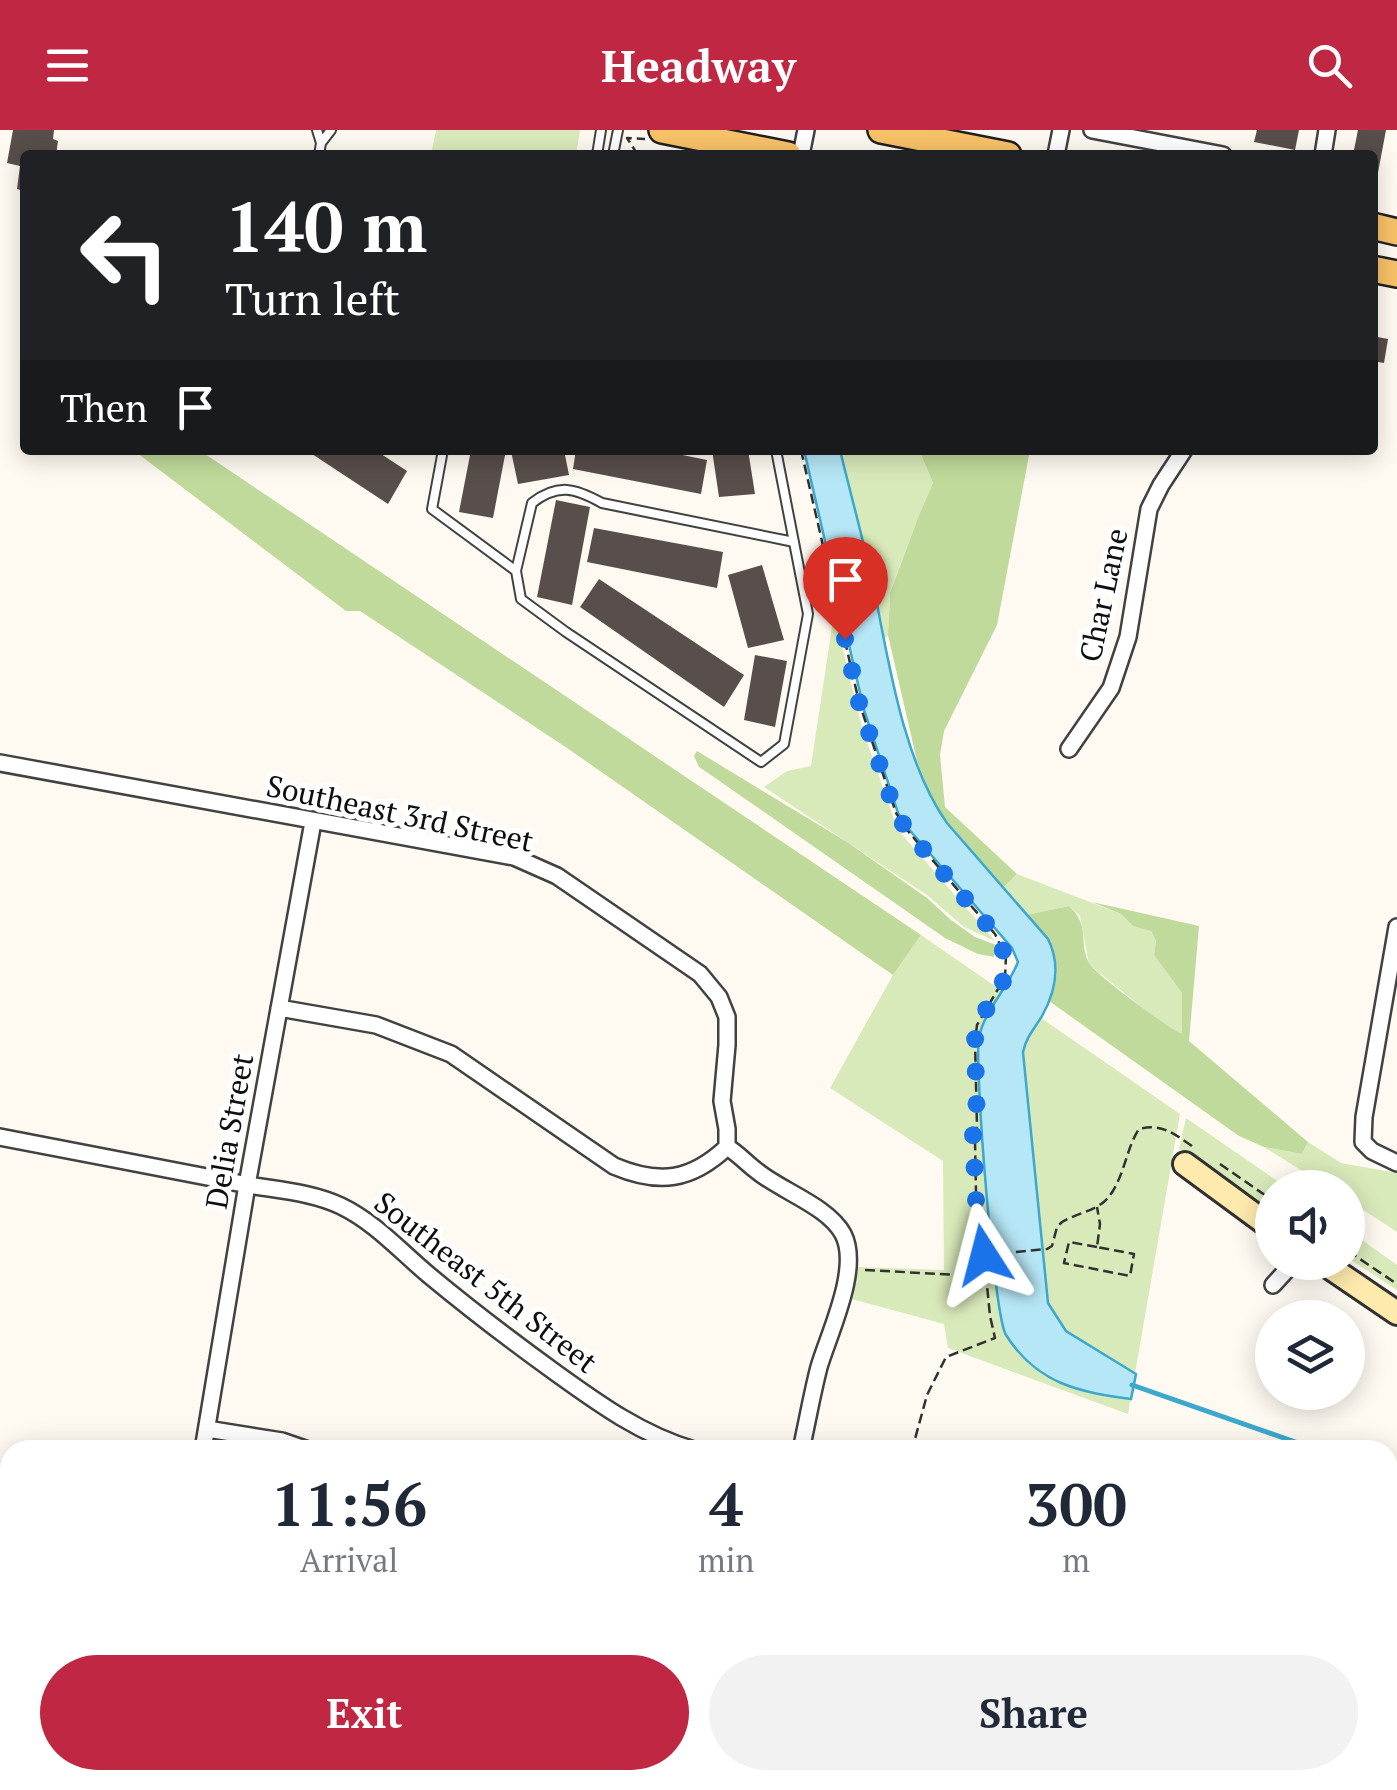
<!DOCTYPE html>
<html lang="en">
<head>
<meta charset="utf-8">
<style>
	:root { --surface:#fff; --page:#f2f2f3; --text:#1f2937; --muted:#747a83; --accent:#bf2742 }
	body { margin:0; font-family:"PT Serif",serif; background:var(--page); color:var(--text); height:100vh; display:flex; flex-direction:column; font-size:38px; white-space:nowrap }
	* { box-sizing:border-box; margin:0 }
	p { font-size:32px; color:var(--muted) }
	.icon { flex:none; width:55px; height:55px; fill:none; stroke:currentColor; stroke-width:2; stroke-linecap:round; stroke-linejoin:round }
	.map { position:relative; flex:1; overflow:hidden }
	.sheet { position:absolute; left:0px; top:1310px; width:1398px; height:350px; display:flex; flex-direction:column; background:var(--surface); border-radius:30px 30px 0 0; box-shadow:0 5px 25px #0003 }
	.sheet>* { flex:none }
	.banner { position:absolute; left:20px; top:20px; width:1358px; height:305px; border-radius:10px; box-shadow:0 5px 25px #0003; background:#202124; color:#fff; overflow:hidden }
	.controls { position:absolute; left:1255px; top:1040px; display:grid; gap:20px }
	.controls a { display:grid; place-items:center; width:110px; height:110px; border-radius:50%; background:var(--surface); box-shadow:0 5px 25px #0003; font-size:50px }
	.pin { position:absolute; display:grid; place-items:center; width:85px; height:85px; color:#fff; margin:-102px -42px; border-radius:50% 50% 50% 0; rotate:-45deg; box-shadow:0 0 10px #0007 }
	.pin .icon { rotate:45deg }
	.me { position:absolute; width:110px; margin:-55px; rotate:351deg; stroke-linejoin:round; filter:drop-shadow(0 0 8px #0008) }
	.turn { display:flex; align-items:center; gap:35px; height:210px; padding:0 40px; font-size:45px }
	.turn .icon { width:130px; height:130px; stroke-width:2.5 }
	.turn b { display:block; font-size:70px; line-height:85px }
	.then { display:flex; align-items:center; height:95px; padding:0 40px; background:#0003; gap:20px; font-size:38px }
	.eta { display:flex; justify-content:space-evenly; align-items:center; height:170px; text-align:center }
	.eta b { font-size:60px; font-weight:700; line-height:70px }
	.cta { display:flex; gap:20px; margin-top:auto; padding:20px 40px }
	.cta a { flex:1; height:115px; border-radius:60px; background:var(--accent); color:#fff; font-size:40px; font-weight:700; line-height:115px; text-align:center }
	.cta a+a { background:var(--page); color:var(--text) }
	header { display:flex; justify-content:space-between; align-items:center; height:130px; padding:0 40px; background:var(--accent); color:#fff; font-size:45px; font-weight:700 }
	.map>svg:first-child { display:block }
	.green { fill:#d9eaba }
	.forest { fill:#bfda9a }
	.water { fill:#b6e7f6; stroke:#3da7cd; stroke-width:2.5 }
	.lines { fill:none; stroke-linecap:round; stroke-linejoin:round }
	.stream { stroke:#3da7cd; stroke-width:5 }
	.building { fill:#584e4b }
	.lane-casing { stroke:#424242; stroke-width:12 }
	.street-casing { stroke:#424242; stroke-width:20 }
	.secondary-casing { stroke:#313131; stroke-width:28 }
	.primary-casing { stroke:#202020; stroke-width:30 }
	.path { stroke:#313131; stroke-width:2.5; stroke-dasharray:10 5; stroke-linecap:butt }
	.lane { stroke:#fff; stroke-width:8 }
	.street { stroke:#fff; stroke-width:15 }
	.secondary { stroke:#feeaad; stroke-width:22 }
	.primary { stroke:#f8c268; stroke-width:25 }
	.route { stroke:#1a73e8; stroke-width:18; stroke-dasharray:0 32.4 }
	.labels { text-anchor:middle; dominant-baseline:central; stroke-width:10; stroke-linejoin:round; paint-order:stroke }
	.street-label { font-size:30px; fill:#0f0f0f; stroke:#fff }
</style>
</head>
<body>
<header><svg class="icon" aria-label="menu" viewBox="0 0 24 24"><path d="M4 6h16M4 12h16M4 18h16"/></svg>Headway<svg class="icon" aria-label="search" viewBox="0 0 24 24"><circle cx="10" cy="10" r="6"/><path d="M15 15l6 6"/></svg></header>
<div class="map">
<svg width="1397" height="1660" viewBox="0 0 1397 1660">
	<rect width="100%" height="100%" fill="#fffaf1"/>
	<!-- green -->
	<path class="green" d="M436 0H580L576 25H431Z
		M840 320H919L933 353 919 385 890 462 888 505 884 510Z
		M834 483 863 601 898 700 995 811 964 797 927 765 764 657 787 641 811 636Z
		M1017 744 1121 784 1133 796 1150 800 1156 811 1154 825 1182 863V905L1152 886 1089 834 1080 786 1069 776 1026 785 1003 758Z
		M921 805 1180 984 1128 1284 948 1218 944 1194 848 1168 856 1137 944 1140 943 1031 830 958 893 845Z
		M1186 988 1286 1057 1272 1058V1080L1179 1019Z
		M1308 1012 1341 1033 1397 1043V1102L1348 1070V1058L1328 1057 1264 1017 1302 1024Z
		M1348 1100 1397 1135V1160L1348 1128Z"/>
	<!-- forest -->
	<path class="forest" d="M133 320H199L921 805 893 845 567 618 360 481H346Z
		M919 320H1030L997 495 944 601 940 625 945 677 1017 744 1003 758 935 677 917 631 888 505 890 463 919 385 933 353Z
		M697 621 847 712 927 768 951 790 975 807 996 815 994 827 978 824 945 808 708 643 699 637 694 626Z
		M1092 772 1199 796 1189 911 1308 1012 1302 1024 1264 1017 1239 1006 1049 871C1067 834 1050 812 1026 785L1069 776C1091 796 1078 812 1089 833 1096 845 1168 898 1182 904V863L1154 825 1156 811 1151 801 1133 796 1121 784Z"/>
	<!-- water -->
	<path class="water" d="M804 320H840C852 370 866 419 876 469 890 540 905 634 947 693L1048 809C1061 835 1056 861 1042 886 1035 898 1026 907 1023 922L1048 1173 1066 1201 1136 1244 1131 1269C1079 1262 1037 1254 1006 1205 994 1187 974 935 979 907 985 879 1008 858 1018 832L1012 818 906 696 898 683 864 580Z"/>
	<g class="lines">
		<!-- stream -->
		<path class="stream" d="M1132 1255 1318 1320
			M1388 1638 1397 1644"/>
	</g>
	<!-- building -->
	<path class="building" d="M13 0H54L53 9 58 11 56 25H25V61L17 59 20 36 7 33Z
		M1257 0H1299L1295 20 1254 12Z
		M1358 0H1386L1374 64H1372V25H1353Z
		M1372 206 1388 209 1384 233 1378 232 1377 243H1372Z
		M306 320H375L407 341 388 374Z
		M471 320H506L493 388 459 382Z
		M564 320 569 345 518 354 511 321Z
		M576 320H658L707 330 701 364 573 339Z
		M712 320H748L755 364 719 367Z
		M556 370 590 377 572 475 537 467Z
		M594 398 723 422 717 458 587 432Z
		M762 435 784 510 748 518 728 445Z
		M599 449 744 545 724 577 580 477Z
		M755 525 787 531 775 597 744 590Z"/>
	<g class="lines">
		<!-- lane casing -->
		<g class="lane-casing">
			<path id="lane" d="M317 0 321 13 319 25
				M321 13 331 0
				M597 25 601 0
				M613 25 618 0
				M443 320 432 379 516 441
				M776 320 808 484 784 614 761 632 566 502 521 469 516 441 532 373C558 353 575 358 602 373L794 412"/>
		</g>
		<!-- street casing -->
		<g class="street-casing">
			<path id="street" d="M1092 0 1223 25
				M801 25 806 0
				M1056 25 1061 0
				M1323 25 1327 0
				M1069 619 1111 558 1128 507 1149 379 1161 355 1184 320
				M0 633 514 727 557 746 700 844 719 867 727 887V915L722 971 727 999V1017
				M1397 797 1364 987 1363 1012 1372 1021 1397 1033
				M279 878 376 895 451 924 614 1036C659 1055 691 1051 727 1017
				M0 1007C79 1022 159 1038 238 1053 273 1060 309 1061 341 1076 376 1093 401 1122 430 1146 471 1180 513 1212 556 1243 599 1274 642 1305 694 1320
				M727 1017C739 1024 746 1033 757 1041 781 1061 828 1076 843 1104 861 1138 829 1203 819 1237 812 1264 807 1293 801 1320
				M1273 1155 1294 1132
				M207 1299 282 1311 308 1320
				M203 1320 247 1055 313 692
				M0 1467 10 1469
				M447 1650 463 1660
				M141 1660 143 1650
				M948 1660 949 1650
				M1166 1660 1168 1650"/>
		</g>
		<!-- secondary casing -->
		<g class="secondary-casing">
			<path id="secondary" d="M1185 1034 1272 1098
				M1322 1132 1397 1183"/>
		</g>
		<!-- primary casing -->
		<g class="primary-casing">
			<path id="primary" d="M662 0 788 25
				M881 0 1008 25
				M1372 96 1397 102
				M1372 139 1397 144"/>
		</g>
		<!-- path -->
		<path class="path" d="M638 25 627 8 645 9
			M801 320 859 572 896 683 908 701 995 804 1006 827 1005 847 977 895 975 911 977 997 973 1004 975 1011 977 1114 984 1125 990 1186 995 1208 946 1227 927 1265 912 1320
			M1220 1034 1272 1070
			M1097 1117 1069 1112 1064 1133 1130 1146 1134 1124 1097 1117 1100 1094 1097 1077
			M1348 1121 1397 1154
			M986 1125 1047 1119 1052 1116 1057 1097 1062 1092C1075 1084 1094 1081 1105 1071 1124 1052 1125 1020 1139 999 1162 993 1174 1004 1192 1016
			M865 1140 959 1145V1153L966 1155 984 1154"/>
		<!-- lane -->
		<use href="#lane" class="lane"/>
		<!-- street -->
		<use href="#street" class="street"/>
		<!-- secondary -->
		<use href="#secondary" class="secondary"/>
		<!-- primary -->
		<use href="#primary" class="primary"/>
	</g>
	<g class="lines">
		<!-- route -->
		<path class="route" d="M845 509 859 572 896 684 908 701 995 804 1006 827 1005 848 977 895 975 910 977 997 973 1004 978 1114 984 1125"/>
	</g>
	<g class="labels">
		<!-- street labels -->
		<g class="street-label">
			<text transform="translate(1103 465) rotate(-78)">Char Lane</text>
			<text transform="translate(400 683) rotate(12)">Southeast 3rd Street</text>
			<text transform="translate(229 1001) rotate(-80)">Delia Street</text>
			<text transform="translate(486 1152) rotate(38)">Southeast 5th Street</text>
		</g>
	</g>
</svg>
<div class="controls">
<a><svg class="icon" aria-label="sound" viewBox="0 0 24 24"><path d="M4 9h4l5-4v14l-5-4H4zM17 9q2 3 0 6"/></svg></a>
<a><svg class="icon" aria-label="layers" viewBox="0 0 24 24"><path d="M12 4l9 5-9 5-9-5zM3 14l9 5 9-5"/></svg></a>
</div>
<div class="pin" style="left:845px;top:509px;background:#d93025"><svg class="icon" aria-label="arrive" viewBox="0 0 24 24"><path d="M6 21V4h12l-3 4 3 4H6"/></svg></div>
<svg class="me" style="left:984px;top:1125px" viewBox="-20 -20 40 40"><path d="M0-17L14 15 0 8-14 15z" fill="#1a73e8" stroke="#fff" stroke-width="4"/></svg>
<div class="banner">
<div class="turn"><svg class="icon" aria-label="left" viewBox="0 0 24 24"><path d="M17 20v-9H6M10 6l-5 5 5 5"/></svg><div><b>140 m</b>Turn left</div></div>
<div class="then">Then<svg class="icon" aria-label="arrive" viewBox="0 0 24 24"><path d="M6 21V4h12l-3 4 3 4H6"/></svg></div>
</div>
<section class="sheet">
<div class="eta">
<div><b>11:56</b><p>Arrival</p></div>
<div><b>4</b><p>min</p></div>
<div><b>300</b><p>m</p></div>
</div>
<div class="cta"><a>Exit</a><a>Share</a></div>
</section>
</div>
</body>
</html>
